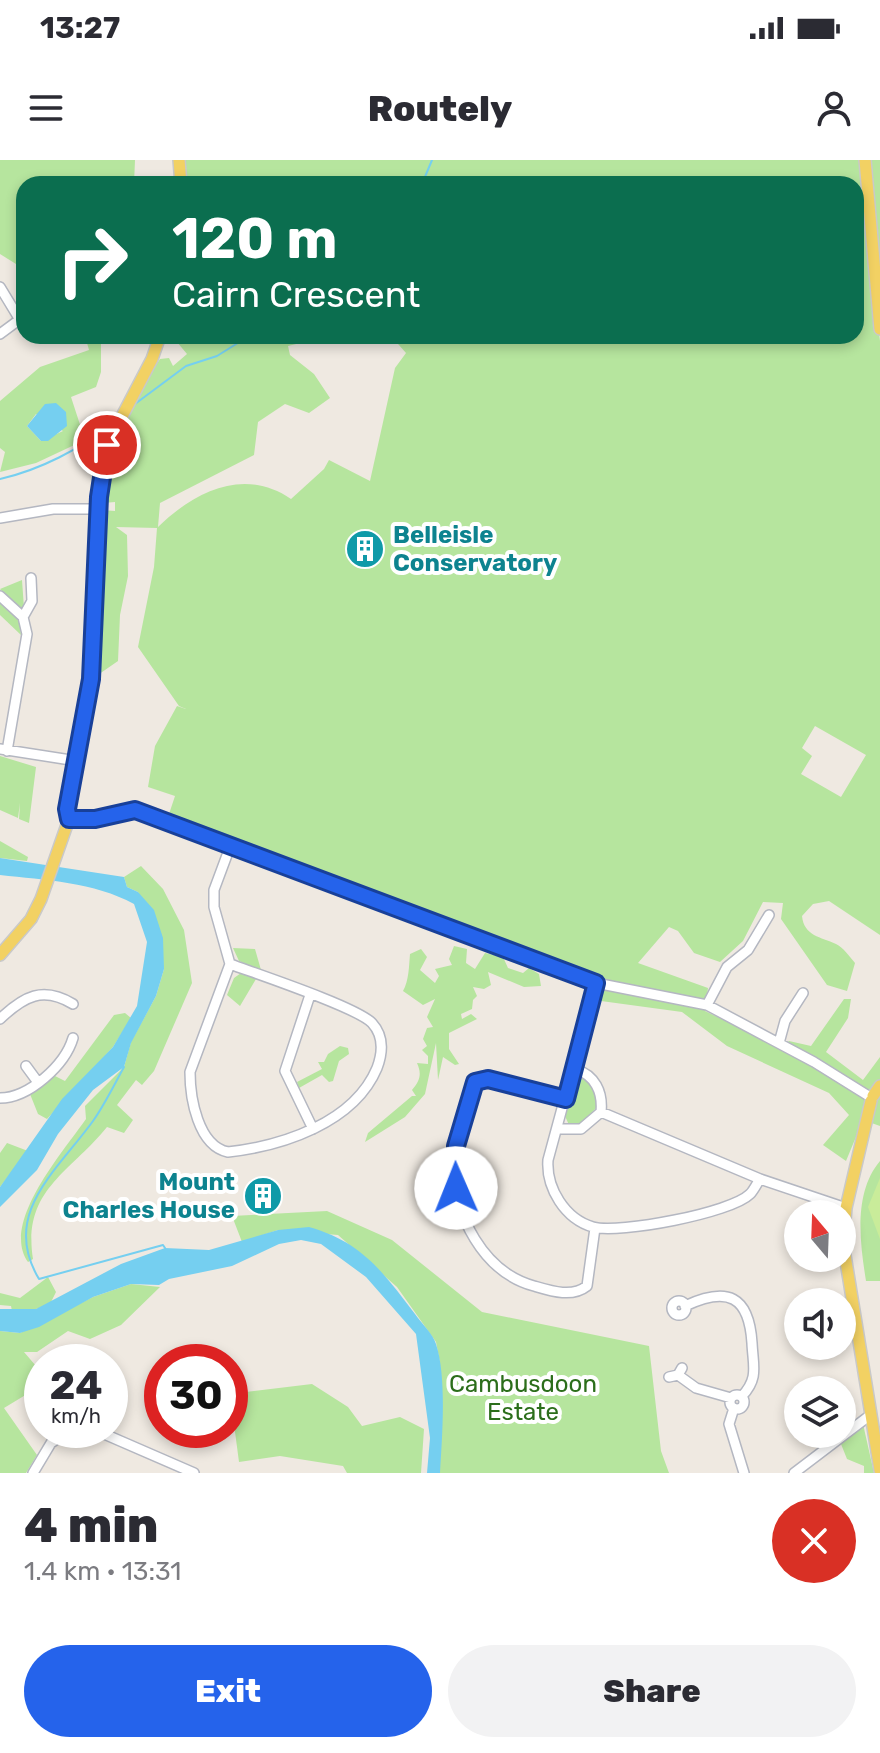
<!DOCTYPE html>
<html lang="en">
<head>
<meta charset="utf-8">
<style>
	:root { --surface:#fff; --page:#f2f2f3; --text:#2b2b33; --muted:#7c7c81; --accent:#2563eb }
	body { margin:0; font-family:Rubik,sans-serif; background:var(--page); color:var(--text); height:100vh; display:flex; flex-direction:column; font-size:30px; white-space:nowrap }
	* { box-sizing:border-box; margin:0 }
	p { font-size:26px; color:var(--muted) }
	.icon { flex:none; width:44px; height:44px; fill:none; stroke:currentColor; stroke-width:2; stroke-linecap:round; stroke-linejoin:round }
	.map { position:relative; height:1313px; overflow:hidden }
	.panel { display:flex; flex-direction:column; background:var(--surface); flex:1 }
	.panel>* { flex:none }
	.top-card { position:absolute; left:16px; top:16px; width:848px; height:168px; border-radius:24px; box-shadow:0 4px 12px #0003; background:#0b6e4f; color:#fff; overflow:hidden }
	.needle { width:52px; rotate:341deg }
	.fabs { position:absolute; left:784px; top:1040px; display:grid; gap:16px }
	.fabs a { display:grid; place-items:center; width:72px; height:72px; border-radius:50%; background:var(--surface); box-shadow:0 4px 12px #0003; font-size:40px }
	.speed { position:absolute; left:24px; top:1184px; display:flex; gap:16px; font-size:40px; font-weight:700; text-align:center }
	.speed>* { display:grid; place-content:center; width:104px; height:104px; border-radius:50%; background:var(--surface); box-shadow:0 4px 12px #0003; line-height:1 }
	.speed small { font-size:20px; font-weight:400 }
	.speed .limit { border:12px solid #d22; background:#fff; color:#111 }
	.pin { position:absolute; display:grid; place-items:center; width:68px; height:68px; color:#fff; margin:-34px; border:4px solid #fff; border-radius:50%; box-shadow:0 2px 8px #0007 }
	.me { position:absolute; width:88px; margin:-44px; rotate:359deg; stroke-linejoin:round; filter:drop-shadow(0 0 6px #0008) }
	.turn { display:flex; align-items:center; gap:28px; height:168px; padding:0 24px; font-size:36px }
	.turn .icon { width:104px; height:104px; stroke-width:2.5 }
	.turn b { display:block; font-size:56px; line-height:68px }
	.round { display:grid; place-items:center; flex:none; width:84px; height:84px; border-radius:42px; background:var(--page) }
	.summary { display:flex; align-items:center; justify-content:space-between; height:136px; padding:0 24px }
	h1 { font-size:48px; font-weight:800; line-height:60px }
	.cta { display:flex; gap:16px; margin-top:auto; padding:16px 24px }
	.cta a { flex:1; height:92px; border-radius:48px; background:var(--accent); color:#fff; font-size:32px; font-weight:800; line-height:92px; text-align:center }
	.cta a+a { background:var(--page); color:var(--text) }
	.status { display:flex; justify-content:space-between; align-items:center; height:56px; padding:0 40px; background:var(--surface); direction:ltr }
	.status svg { height:22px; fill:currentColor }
	header { display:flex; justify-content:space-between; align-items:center; height:104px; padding:0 24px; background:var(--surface); font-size:36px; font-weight:800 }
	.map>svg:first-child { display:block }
	.green { fill:#b6e59e; fill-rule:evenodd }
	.pitch { fill:#c9ec9a }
	.water { fill:#75cff0 }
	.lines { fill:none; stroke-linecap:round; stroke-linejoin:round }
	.stream { stroke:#75cff0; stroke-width:2 }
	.minor-casing { stroke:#b4b7c1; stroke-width:12 }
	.major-casing { stroke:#c9c9c9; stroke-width:14 }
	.minor { stroke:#fff; stroke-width:9 }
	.major { stroke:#f2d163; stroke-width:11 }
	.route-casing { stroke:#184099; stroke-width:20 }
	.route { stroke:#2563eb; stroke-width:14 }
	.labels { text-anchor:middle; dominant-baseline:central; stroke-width:8; stroke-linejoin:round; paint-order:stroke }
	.culture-label { font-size:24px; font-weight:bold; fill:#0d838f; stroke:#fff; text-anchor:start }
	.park-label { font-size:24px; fill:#2c6e1b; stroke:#fff }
</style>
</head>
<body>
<div class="status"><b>13:27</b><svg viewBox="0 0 49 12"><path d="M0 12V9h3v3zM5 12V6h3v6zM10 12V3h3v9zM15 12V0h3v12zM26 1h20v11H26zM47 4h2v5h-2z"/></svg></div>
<header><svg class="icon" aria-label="menu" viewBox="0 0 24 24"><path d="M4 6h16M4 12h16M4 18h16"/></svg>Routely<svg class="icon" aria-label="person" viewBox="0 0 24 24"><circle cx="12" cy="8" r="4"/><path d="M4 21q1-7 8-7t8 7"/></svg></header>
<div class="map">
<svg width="880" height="1313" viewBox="0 0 880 1313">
	<rect width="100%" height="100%" fill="#efe9e1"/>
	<!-- green -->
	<path class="green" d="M0 0H135L134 24H24V109L0 94Z
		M183 0H859L880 181V775L829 741 813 744 802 756C804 776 821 777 836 784 843 787 850 797 855 803L847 831 827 825 781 759 783 743 763 742 743 781 720 802 694 793 678 771 669 767 638 803 708 828 705 851 782 888 789 881 811 886 844 839H851L848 858 826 892 863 920 880 897V966L863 960 846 1001 823 985 849 955 829 933 727 886 682 852 601 841 596 823 166 663 175 636 148 627 155 586 177 546 186 549 179 546 138 487 154 407 157 368 116 367 127 375 128 416 120 455 118 501 92 519 102 350 115 351V342L103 343 107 299 131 242 160 199 169 198 173 206 187 194 172 176H329L288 186 290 195 314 214 330 238 309 253 285 244 258 262 254 295 160 343 158 367C195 331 244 307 291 339L324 309 329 300 370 321 395 208 406 193 391 176H856V24H185ZM815 566 866 595 841 637 801 614 812 596 802 588Z
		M867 0H880V141Z
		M85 176H101V212L96 227 71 237 85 280 36 303 0 312 5 292 0 288V241L40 207 89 190ZM36 254 63 271 41 281 27 266Z
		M22 420 24 448 20 450 0 429Z
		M0 442 19 459 21 475 0 455Z
		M0 596 36 607 29 663 19 659 20 643 18 658 0 650Z
		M0 681 28 697 27 701 0 698Z
		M141 706 163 729 184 770 192 823 154 911 142 925 136 920 117 945 133 960 124 973 107 967C70 1013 22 1030 33 1099L28 1102C0 1063 64 991 86 959L85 946 124 907 131 882 156 836 164 809 138 732 127 727 124 717Z
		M454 786 467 789 466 803 475 809 485 793 503 797 508 808 523 813 529 808 539 814 541 826 524 827 488 812 491 825 484 829 473 827 477 836 473 840 472 849 461 854 462 859 471 854 477 859 449 873V889L459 904 455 905 443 897 438 920 436 883 425 934 405 957 365 982 368 973 412 936H416L412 930C420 921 422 914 417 903L428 904V896L422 890 427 886 423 879 427 868 433 867 427 857 435 839 423 845 403 831C409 821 409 805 410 794L421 789 427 797 420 810 435 823 439 816 435 809 452 805 449 799Z
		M233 788 255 789 261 810 239 801Z
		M241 813 256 819 240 846 227 835 234 818Z
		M125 853 131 858 113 887 47 959 38 954 30 934 53 915 65 921 114 855Z
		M340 886 348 888 349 894 339 901 333 921 329 922 322 915 299 928 297 922 322 909 318 902H324L328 894Z
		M579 919H585L596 929 599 945 580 965H569L565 956Z
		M7 983 28 991 0 1027V993Z
		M880 1001V1121H866C860 1083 853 1033 880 1001Z
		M327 1051 392 1080 482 1152 649 1186 661 1291 669 1313H440V1203L436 1182 397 1127 338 1075 278 1070 242 1082 232 1056Z
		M48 1117 56 1132 50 1144 36 1149 12 1151 11 1146 0 1145V1133L20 1138Z
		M131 1124 160 1127 121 1165 90 1179 68 1171 37 1192H24L42 1213V1225L4 1248 37 1295 26 1313H0V1171L20 1173 93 1137Z
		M312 1224 348 1247 362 1266 400 1257 424 1269 421 1313H347L343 1306 280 1296 239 1302 230 1234Z
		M863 1264 874 1313H864V1306L847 1299 839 1279Z"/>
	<!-- pitch -->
	<path class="pitch" d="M880 1018V1079L868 1047Z"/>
	<!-- water -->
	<path class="water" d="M56 243 66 252 67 266 48 281H41L27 266 45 244Z
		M0 698 124 717 127 727 138 732 154 750 163 778 164 809 156 836 131 883 124 907 93 930 58 974 37 1010 0 1047V1027L62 939 113 887 137 846 147 782 134 744C94 722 45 720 0 715Z
		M309 1067C362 1082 383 1112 415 1154 422 1164 433 1174 436 1184 447 1217 442 1278 440 1313H427L430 1278 416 1174 366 1117 321 1084 301 1080 279 1084 232 1106 169 1119 159 1125 131 1124 93 1137 39 1167 20 1173 0 1171V1149H36L121 1104 165 1088 209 1090 278 1070Z"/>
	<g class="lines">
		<!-- stream -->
		<path class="stream" d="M422 24 432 0
			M135 244 186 206 217 196 249 176
			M0 319C40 310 80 289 112 264
			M124 907C114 925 105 944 93 961 57 1011 0 1054 39 1119L163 1085 165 1088"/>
		<!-- minor casing -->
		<g class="minor-casing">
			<path id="minor" d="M0 127 20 160
				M0 174 23 157
				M0 358 53 349H98
				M0 436 23 457 27 474 7 591
				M23 457 32 441 31 418
				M0 589 77 601
				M69 659H95L135 650 596 823 707 845 814 902 867 935
				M230 687 214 730V747L230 804 190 912C190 938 198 986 228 992 282 986 354 963 377 908 383 892 384 876 372 863 357 847 257 814 230 804
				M596 823 548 1000C546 1028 565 1059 593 1067 619 1074 731 1053 750 1034 754 1030 757 1023 760 1019
				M310 835 285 911 313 969
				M707 845 727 807 748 790 769 755
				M0 859C24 836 43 826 73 844
				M779 883 785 861 803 833
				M26 906 37 921
				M0 938C29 938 65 905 73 878
				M566 939 488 919 475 922C467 948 453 978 454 1006 454 1055 483 1112 534 1126 551 1131 572 1138 587 1126L595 1068
				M601 952 760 1019 846 1048
				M557 969H581L601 952C603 932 595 915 575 909
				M672 1148a7 7 0 1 1 14 0a7 7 0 1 1-14 0Z
				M685 1146C728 1126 749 1136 752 1183 753 1206 759 1218 742 1236
				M678 1215 696 1228 731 1238
				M669 1217 678 1215 682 1208
				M730 1242a7 7 0 1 1 14 0a7 7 0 1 1-14 0Z
				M734 1248 729 1264 744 1313
				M95 1270 194 1313
				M33 1313 51 1283 70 1270
				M794 1313 869 1256"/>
		</g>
		<!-- major casing -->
		<g class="major-casing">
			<path id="major" d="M179 0 181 24
				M865 0 880 169
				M0 795 31 759 41 739 69 659 67 649 91 519 99 337 107 285 152 199 160 176
				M873 936 880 926
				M871 941 846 1048 843 1083 880 1310"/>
		</g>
		<!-- minor -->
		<use href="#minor" class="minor"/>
		<!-- major -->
		<use href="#major" class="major"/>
	</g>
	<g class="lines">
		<!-- route casing -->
		<g class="route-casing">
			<path id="route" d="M107 285 99 337 91 519 67 649 69 659H95L135 650 596 823 566 939 488 919 475 922 456 986V1028"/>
		</g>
		<!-- route -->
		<use href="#route" class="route"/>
	</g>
	<!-- icons -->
	<defs>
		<g id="building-disc" transform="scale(2)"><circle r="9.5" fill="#0f9aa8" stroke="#fff"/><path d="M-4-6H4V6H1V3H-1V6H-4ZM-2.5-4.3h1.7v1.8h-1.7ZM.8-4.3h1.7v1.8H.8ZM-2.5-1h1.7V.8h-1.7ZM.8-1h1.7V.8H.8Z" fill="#fff"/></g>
	</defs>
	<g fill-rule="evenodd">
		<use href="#building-disc" x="365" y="389"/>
		<use href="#building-disc" x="263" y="1036"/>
	</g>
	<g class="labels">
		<!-- culture labels -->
		<g class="culture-label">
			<text x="393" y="375">Belleisle<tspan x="393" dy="28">Conservatory</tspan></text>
			<text x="235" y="1022" text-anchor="end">Mount<tspan x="235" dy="28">Charles House</tspan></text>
		</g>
		<!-- park labels -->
		<g class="park-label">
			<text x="523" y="1224">Cambusdoon<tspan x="523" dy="28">Estate</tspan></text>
		</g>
	</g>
</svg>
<div class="fabs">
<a><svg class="needle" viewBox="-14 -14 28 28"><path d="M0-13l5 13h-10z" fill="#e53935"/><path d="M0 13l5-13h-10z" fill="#7c7c81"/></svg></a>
<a><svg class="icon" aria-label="sound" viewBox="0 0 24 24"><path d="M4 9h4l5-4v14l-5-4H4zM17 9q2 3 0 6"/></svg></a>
<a><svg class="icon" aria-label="layers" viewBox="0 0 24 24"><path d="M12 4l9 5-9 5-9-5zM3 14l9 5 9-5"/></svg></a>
</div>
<div class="speed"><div>24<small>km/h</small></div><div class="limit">30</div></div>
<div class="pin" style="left:107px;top:285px;background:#d93025"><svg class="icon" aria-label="arrive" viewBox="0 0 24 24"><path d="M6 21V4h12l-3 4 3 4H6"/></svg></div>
<svg class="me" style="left:456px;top:1028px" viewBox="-20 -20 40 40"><circle r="19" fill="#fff"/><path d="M0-13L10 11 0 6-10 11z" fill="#2563eb"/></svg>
<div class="top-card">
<div class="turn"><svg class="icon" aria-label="right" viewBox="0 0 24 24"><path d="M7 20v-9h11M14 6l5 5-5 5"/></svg><div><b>120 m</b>Cairn Crescent</div></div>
</div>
</div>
<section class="panel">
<div class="summary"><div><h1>4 min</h1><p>1.4 km · 13:31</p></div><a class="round" style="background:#d93025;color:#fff"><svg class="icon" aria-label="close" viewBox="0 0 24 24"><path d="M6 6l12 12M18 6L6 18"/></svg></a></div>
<div class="cta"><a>Exit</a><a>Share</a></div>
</section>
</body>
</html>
